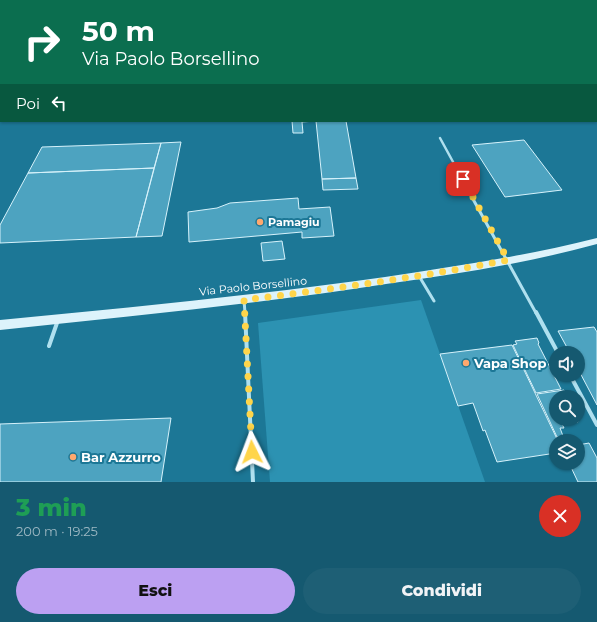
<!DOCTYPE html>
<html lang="it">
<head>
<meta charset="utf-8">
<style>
	:root { --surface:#155970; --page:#1e5f75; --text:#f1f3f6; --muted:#9db8c3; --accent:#bca0f2 }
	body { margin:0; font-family:Montserrat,sans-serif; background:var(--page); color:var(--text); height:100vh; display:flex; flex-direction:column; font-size:15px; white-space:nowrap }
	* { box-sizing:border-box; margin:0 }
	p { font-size:13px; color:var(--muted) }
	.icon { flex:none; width:22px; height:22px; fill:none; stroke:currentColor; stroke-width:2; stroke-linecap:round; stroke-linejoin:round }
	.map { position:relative; height:482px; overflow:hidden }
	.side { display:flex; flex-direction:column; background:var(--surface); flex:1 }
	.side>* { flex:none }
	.top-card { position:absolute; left:0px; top:0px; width:597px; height:122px; box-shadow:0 1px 3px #0004; background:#0b6e4f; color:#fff; overflow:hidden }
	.controls { position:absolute; left:549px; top:346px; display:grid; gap:8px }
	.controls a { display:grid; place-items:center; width:36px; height:36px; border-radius:50%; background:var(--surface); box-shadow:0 1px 3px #0004; font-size:20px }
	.pin { position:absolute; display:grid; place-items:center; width:34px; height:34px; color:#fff; margin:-17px; border-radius:8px; box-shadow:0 2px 6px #0006 }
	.me { position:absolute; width:44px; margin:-22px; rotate:357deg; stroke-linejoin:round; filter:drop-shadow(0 0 3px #0008) }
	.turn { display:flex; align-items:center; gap:14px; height:84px; padding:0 16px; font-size:18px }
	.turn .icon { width:52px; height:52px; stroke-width:2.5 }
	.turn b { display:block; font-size:28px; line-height:34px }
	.then { display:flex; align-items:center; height:38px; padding:0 16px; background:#0003; gap:8px; font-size:15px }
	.round { display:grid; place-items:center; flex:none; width:42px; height:42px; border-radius:21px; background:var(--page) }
	.summary { display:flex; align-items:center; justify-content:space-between; height:68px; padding:0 16px }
	h1 { font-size:24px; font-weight:800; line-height:30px; color:#1e9e55 }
	.action { display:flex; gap:8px; margin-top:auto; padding:8px 16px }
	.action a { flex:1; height:46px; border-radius:24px; background:var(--accent); color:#111; font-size:16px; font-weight:800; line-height:46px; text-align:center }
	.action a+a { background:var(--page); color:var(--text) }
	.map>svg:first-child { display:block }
	.green { fill:#2c92b2 }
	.building { fill:#4da3c0; stroke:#d6f2fb }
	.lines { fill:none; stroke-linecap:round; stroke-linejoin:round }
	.lane-far2 { stroke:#afe0ef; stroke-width:2.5 }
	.lane-far1 { stroke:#afe0ef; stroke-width:3 }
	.lane { stroke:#afe0ef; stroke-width:4 }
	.secondary { fill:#ddf3fb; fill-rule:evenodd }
	.route { stroke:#ffd54a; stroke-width:7; stroke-dasharray:0 12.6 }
	.poi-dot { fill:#ffa86e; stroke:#1c7796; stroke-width:1.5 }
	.labels { text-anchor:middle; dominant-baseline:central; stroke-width:4; stroke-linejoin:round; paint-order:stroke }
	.poi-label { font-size:11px; font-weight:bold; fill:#fff; stroke:#1c7796; text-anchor:start }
	.street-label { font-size:11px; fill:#fff; stroke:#1c7796 }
	.near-poi-label { font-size:13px; font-weight:bold; fill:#fff; stroke:#1c7796; text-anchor:start }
</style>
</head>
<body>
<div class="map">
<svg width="597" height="482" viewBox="0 0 597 482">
	<rect width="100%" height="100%" fill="#1c7796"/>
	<!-- green -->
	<path class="green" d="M421 300 485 482H270L258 323Z"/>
	<!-- building -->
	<path class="building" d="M480 0H530L531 1H481Z
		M596 65H597V112L596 111Z
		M292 121H316L302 122 303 133H293Z
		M316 121H346L356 178 322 179Z
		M524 140 562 190 505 197 472 145Z
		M181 142 162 236 136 237 161 143Z
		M161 143 154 168 28 173 42 147Z
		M154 168 136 237 0 243V225L28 173Z
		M356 178 358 189 323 190 322 179Z
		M298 198 299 209 330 207 334 236 302 238V232L189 242 188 212 217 208 230 203Z
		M282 241 285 259 263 261 261 243Z
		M594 327 597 332V405L578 369V353H570L558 331Z
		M537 338 539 343 538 344 561 389 536 393 513 345 517 344 515 341Z
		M512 345 558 441H556V453L497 462 485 430 483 431 473 403 458 406 440 354Z
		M564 390 567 397H556V419H577L578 422 562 424 564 428H560L563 436 557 437 537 394Z
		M171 418 161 482H0V424Z
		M589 443 597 458V482H578L569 463H578V445Z"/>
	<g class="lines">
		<!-- lane-far2 -->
		<path class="lane-far2" d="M440 138 464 182"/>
		<!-- lane-far1 -->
		<path class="lane-far1" d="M463 181 536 313
			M419 276 434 301
			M244 300 245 313"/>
		<!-- lane -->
		<path class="lane" d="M245 312 253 482
			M536 312 558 353
			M49 346 58 320
			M570 375 597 425"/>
		<!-- secondary -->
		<path class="secondary" d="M597 238V244C528 263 457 274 386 284 258 304 129 316 0 330V320C129 308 257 295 385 277 456 266 527 256 597 238Z"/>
	</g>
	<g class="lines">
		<!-- route -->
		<path class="route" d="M252 452 244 300C332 289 421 277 508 260L463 179"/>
	</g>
	<!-- markers -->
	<g class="poi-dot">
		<circle cx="260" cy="222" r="4"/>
		<circle cx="466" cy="363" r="4"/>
		<circle cx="73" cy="457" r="4"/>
	</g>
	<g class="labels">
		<!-- poi labels -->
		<g class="poi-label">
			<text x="268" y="222">Pamagiu</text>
		</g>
		<!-- street labels -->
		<g class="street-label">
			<text transform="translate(253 286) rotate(-6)">Via Paolo Borsellino</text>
		</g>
		<!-- near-poi labels -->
		<g class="near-poi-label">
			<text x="474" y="363">Vapa Shop</text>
			<text x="81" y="457">Bar Azzurro</text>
		</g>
	</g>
</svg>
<div class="controls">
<a><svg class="icon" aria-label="sound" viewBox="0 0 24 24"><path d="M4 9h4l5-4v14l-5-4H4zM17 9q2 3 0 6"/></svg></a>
<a><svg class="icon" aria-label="search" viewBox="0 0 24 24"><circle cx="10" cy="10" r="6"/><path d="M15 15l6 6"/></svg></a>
<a><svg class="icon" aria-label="layers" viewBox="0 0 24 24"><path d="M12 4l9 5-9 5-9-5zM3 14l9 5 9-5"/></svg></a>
</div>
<div class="pin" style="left:463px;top:179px;background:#d93025"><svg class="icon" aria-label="arrive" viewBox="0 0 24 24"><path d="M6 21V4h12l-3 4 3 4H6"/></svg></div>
<svg class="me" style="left:252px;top:452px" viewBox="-20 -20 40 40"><path d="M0-17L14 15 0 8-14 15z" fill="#ffd54a" stroke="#fff" stroke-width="4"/></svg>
<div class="top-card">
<div class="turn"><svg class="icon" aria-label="right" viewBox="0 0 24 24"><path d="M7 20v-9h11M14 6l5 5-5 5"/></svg><div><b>50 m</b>Via Paolo Borsellino</div></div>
<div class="then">Poi<svg class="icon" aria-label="left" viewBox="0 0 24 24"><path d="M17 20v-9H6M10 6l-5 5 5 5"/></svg></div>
</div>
</div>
<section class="side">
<div class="summary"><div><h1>3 min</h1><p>200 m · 19:25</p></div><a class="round" style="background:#d93025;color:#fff"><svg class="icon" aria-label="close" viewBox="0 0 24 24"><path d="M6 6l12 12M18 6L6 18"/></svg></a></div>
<div class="action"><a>Esci</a><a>Condividi</a></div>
</section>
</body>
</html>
